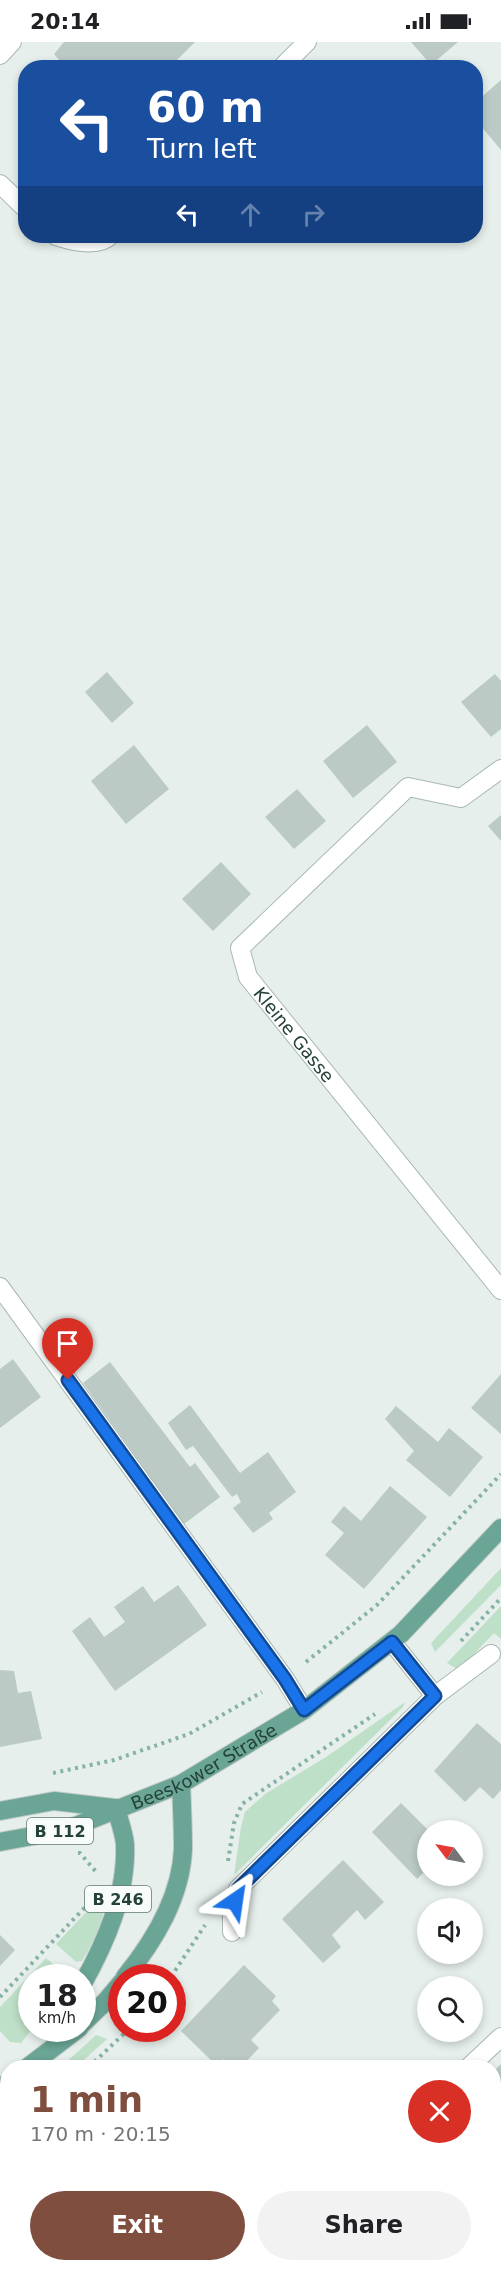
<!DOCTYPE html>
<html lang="en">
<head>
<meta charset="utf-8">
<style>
	:root { --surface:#fff; --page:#f2f2f2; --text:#202124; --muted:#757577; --accent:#7f4e3f }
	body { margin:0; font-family:"DejaVu Sans",sans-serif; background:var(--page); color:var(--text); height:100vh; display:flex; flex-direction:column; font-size:22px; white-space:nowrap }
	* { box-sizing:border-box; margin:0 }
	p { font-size:20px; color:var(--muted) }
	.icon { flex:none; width:33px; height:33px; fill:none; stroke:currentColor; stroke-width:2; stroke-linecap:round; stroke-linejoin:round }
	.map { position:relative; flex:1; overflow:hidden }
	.details { position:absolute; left:0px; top:2018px; width:501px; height:212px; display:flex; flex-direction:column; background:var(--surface); border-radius:24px 24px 0 0; box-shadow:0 3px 9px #0003 }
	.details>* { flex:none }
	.guide { position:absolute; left:18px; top:18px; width:465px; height:183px; border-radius:24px; box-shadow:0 3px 9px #0003; background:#1a4fa0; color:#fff; overflow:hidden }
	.needle { width:39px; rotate:302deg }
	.controls { position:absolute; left:417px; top:1778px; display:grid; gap:12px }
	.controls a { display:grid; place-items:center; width:66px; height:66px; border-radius:50%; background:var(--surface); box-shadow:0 3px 9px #0003; font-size:30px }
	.speed { position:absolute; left:18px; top:1922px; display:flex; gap:12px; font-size:30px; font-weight:700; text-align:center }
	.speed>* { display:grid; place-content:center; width:78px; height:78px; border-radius:50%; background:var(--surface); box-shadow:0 3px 9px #0003; line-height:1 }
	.speed small { font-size:15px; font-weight:400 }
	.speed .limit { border:9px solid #d22; background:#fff; color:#111 }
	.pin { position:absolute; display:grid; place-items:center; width:51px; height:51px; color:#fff; margin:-62px -26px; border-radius:50% 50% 50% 0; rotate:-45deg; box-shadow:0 0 6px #0007 }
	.pin .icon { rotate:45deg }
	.me { position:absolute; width:66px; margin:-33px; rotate:32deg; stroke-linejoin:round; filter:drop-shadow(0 0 4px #0008) }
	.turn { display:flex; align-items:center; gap:21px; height:126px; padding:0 30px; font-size:27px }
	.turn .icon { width:78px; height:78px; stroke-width:2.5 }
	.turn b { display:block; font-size:42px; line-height:51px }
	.lanes { display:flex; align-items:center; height:57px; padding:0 30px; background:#0003; justify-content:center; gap:30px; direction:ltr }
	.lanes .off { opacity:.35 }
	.round { display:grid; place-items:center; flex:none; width:63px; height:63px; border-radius:32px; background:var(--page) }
	.head { display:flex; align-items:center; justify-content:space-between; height:102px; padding:0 30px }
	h1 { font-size:36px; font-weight:700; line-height:45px; color:var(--accent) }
	.primary-button { display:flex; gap:12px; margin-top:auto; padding:12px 30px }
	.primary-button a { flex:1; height:69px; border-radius:36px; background:var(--accent); color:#fff; font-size:24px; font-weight:700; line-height:69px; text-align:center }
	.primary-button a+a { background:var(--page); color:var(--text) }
	.status { display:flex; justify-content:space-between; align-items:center; height:42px; padding:0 30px; background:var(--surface); direction:ltr }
	.status svg { height:16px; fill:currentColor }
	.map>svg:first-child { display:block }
	.green { fill:#bfe0c8 }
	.building { fill:#bbcac4 }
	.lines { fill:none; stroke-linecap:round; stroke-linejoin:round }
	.lane-casing { stroke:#a8b8b2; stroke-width:20 }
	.street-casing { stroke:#a8b8b2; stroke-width:20 }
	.primary-casing { stroke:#c2cac8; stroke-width:20 }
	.path { stroke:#86b3a5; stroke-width:4; stroke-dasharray:3 4.5; stroke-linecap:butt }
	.lane { stroke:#fff; stroke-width:18 }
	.street { stroke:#fff; stroke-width:18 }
	.primary { stroke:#6aa596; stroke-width:18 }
	.route-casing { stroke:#114b97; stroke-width:15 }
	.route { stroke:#1a73e8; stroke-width:10 }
	.labels { text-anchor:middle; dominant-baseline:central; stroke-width:5; stroke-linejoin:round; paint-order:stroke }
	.shield { fill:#f7fbf9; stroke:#637a73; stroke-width:1.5 }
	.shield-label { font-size:16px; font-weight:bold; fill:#24423a }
	.street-label { font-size:18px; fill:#24423a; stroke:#f7fbf9 }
</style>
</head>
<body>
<div class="status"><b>20:14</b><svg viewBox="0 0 49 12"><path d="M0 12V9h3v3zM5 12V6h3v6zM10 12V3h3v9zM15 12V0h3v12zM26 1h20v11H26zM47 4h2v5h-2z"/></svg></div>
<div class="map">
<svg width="501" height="2228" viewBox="0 0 501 2228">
	<rect width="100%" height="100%" fill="#e6efeb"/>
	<!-- green -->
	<path class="green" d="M501 1526V1543L435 1610 431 1601Z
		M501 1564V1597L494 1591 459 1628 447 1621Z
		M405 1660 403 1665 234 1833 241 1785 245 1770 265 1752 326 1715Z
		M108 1847C105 1874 96 1896 82 1919L76 1920 56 1902Z
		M46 1916 68 1935H32V1986H33L21 2001 10 2000 0 1989V1965Z
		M96 1993 107 1997 76 2025H61Z
		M7 2096V2126L0 2133V2102Z"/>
	<!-- building -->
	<path class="building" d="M64 0H195L169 26H66L54 12Z
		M411 0H458L431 23Z
		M501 38V108L476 78V60Z
		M107 630 134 661 112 681 85 650Z
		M495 632 501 639V687L491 695 461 660Z
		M367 683 397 720 353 756 323 719Z
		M134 703 169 747 126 782 91 739Z
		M297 747 326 779 294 807 265 775Z
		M501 773V799L488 784Z
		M221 820 251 852 213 889 182 857Z
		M13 1317 41 1355 0 1386V1327Z
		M110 1320 190 1425 195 1421 220 1455 184 1482 83 1341Z
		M501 1332V1392L471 1366Z
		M190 1363 240 1431 268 1410 296 1450 269 1471 273 1477 253 1491 233 1466 241 1460 237 1452 232 1455 193 1404 186 1408 168 1381Z
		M396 1364 438 1400 449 1386 483 1415 450 1455 406 1418 414 1409 385 1377Z
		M390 1444 427 1475 364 1547 325 1513 344 1491 331 1480 344 1464 361 1479Z
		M178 1543 207 1583 115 1649 72 1589 90 1575 104 1595 125 1580 114 1565 143 1544 154 1560Z
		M0 1628 14 1629 18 1651 31 1649 42 1697 0 1705Z
		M477 1681 501 1702V1748L493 1757 480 1745 465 1760 434 1729Z
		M401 1761 428 1788V1826L417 1837 372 1790Z
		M343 1818 384 1860 365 1878 357 1868 332 1893 341 1905 323 1921 282 1877Z
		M0 1893 15 1908 0 1924Z
		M244 1923 276 1954 272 1959 280 1968 251 1998 259 2006 241 2025H231L223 2017 217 2024 181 1989Z
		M501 2022V2107L494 2114V2029Z
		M291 2222H380L374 2228H285Z"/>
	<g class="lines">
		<!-- lane casing -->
		<g class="lane-casing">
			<path id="lane" d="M0 13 12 0
				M281 26 307 0
				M0 142 26 167
				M56 194C71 199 97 206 110 194
				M392 1600 435 1654
				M232 1890V1871L238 1847 435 1654 491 1612"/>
		</g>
		<!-- street casing -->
		<g class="street-casing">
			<g id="street">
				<path id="s1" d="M501 727 461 756 408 745 240 906 248 935 501 1248"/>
				<path d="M0 1245 285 1637 304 1668"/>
				<path d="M469 2025 501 1995"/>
				<path d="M256 2228 263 2222"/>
			</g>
		</g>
		<!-- primary casing -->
		<g class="primary-casing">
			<g id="primary">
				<path d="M0 1769 54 1759 114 1766"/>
				<path id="s2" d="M0 1800 65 1788 181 1742 304 1668 401 1592 501 1486"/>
				<path d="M125 1935C155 1898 181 1855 183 1807 183 1785 182 1764 181 1742"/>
				<path d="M82 1943C106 1900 127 1852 125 1802 124 1791 119 1778 116 1766"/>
				<path d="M82 1982 105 1960 122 1940"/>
				<path d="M28 2025 79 1986"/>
				<path d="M0 2047 8 2041"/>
			</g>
		</g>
		<!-- path -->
		<path class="path" d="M461 1599 501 1556
			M306 1620 377 1563 501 1432
			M53 1731 114 1718 189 1692 262 1650
			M78 1811H80L97 1831
			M228 1819 234 1781 242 1762 375 1672
			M171 1935 205 1883
			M0 1955 88 1862
			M89 2025 130 1986
			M0 2095 8 2090"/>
		<!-- lane -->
		<use href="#lane" class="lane"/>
		<!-- street -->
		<use href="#street" class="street"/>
		<!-- primary -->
		<use href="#primary" class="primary"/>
	</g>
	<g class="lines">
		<!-- route casing -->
		<g class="route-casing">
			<path id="route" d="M68 1338 285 1637 304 1668 392 1600 435 1654 238 1847 235 1859"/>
		</g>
		<!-- route -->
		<use href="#route" class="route"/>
	</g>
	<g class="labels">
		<!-- shield labels -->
		<g class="shield">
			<rect x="27" y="1776" width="66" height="26" rx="4.5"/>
			<rect x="85" y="1844" width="66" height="26" rx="4.5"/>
		</g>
		<g class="shield-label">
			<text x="60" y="1789">B 112</text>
			<text x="118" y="1857">B 246</text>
		</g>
		<!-- street labels -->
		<g class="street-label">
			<text stroke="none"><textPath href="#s1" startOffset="440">Kleine Gasse</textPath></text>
			<text stroke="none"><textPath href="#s2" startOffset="219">Beeskower Straße</textPath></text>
		</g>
	</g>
</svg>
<div class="controls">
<a><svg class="needle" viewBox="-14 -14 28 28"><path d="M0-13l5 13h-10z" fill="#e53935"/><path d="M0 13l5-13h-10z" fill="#757577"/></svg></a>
<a><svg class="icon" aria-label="sound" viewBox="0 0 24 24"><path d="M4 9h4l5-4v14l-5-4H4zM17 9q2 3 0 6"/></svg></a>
<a><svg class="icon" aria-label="search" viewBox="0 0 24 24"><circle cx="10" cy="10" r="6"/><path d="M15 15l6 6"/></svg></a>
</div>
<div class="speed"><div>18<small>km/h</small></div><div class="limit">20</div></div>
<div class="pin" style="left:68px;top:1338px;background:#d93025"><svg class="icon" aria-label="arrive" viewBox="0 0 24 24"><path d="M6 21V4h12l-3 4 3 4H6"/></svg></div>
<svg class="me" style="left:235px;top:1859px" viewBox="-20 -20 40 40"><path d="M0-17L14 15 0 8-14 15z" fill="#1a73e8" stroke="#fff" stroke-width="4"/></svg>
<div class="guide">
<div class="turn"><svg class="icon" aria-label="left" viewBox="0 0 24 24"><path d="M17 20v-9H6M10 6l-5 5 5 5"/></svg><div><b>60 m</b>Turn left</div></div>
<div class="lanes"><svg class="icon" aria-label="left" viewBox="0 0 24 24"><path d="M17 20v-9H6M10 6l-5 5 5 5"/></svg><svg class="icon off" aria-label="ahead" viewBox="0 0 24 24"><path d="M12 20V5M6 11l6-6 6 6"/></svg><svg class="icon off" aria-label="right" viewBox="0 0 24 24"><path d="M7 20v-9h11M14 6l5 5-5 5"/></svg></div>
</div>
<section class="details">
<div class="head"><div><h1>1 min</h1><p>170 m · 20:15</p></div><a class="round" style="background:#d93025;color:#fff"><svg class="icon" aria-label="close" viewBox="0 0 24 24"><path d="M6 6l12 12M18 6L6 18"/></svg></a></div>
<div class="primary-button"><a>Exit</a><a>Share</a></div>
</section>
</div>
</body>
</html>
